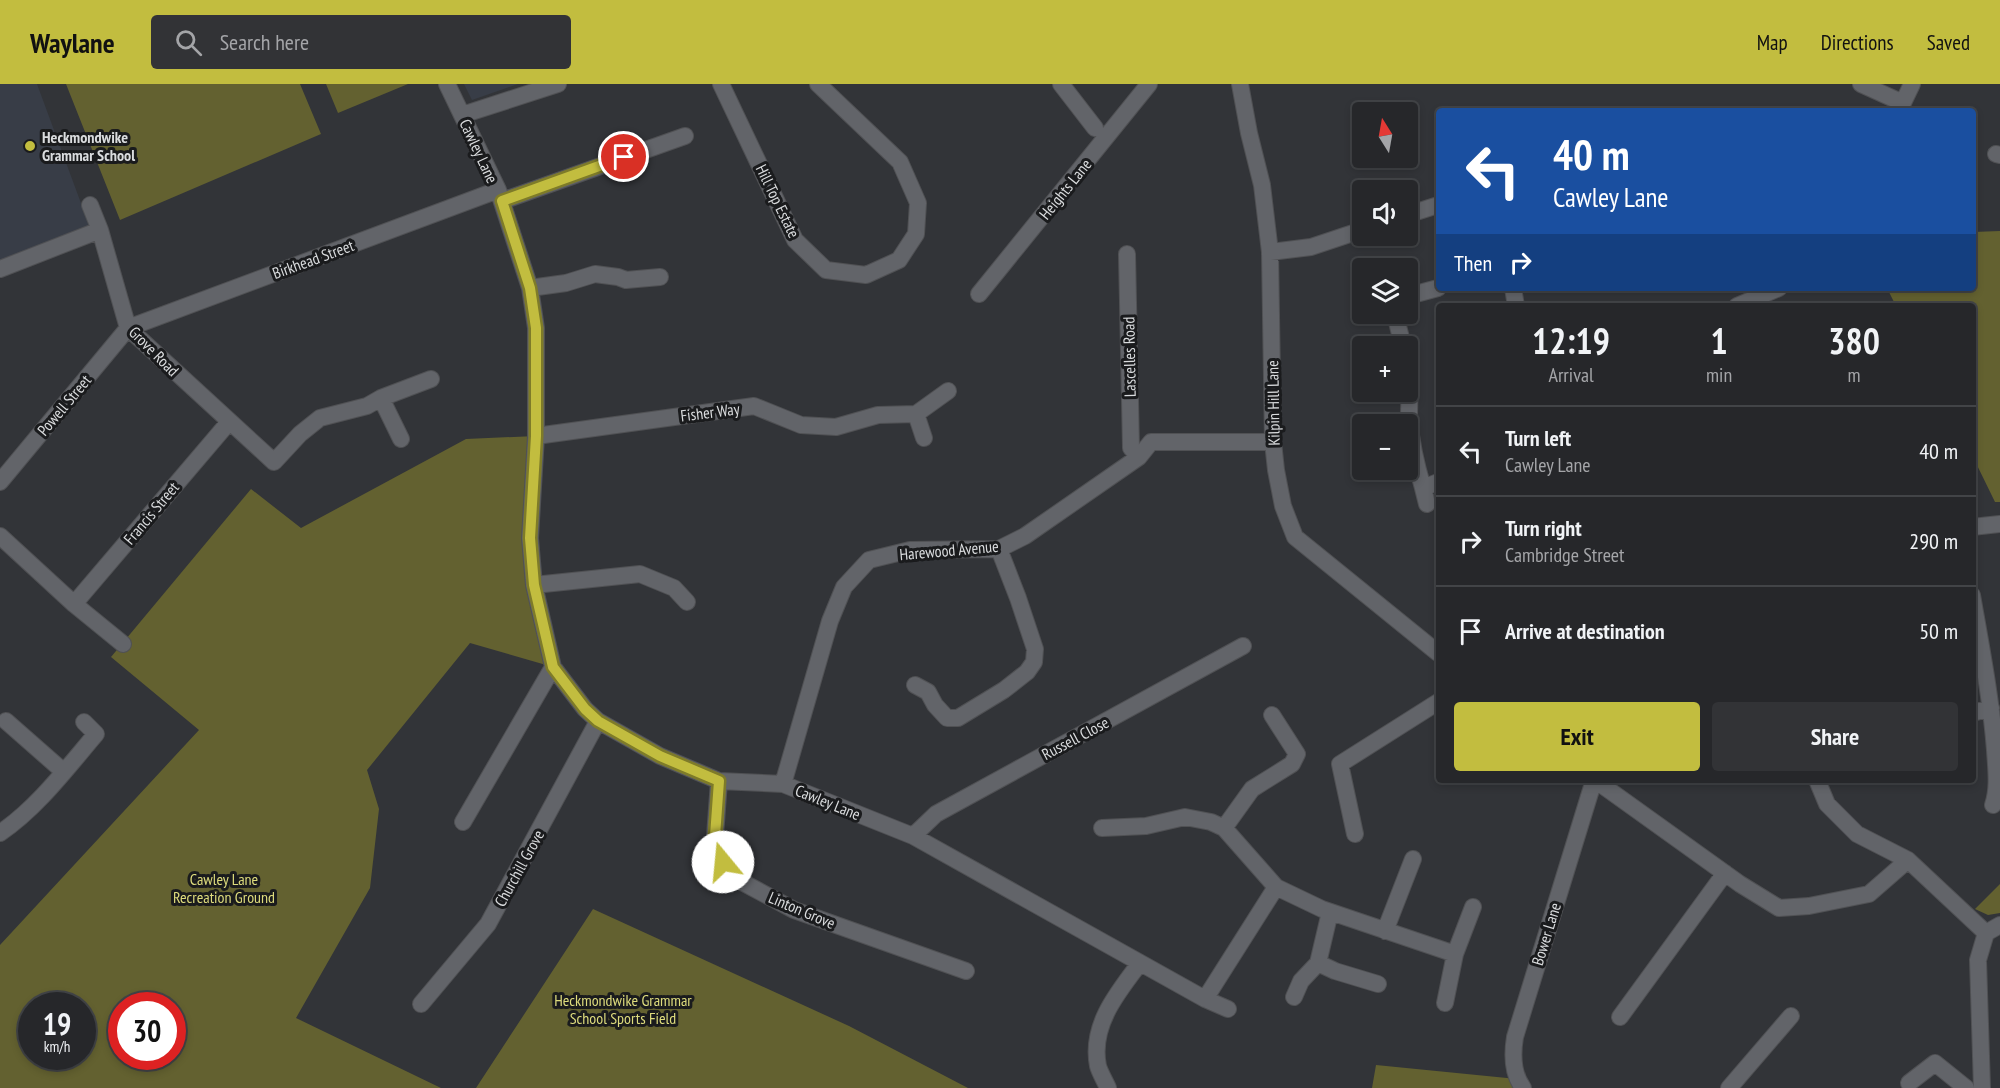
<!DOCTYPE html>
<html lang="en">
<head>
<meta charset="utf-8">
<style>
	:root { --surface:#26272a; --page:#323336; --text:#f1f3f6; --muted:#a4a5a8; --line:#424447; --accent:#c2bd3f }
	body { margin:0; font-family:"PT Sans Narrow",sans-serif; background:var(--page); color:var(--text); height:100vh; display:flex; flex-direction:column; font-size:22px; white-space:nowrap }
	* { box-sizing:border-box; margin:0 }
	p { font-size:20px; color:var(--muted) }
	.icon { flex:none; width:33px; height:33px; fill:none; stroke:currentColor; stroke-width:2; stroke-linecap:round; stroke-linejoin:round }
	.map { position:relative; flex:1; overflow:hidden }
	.panel { position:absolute; left:1436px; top:219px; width:540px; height:480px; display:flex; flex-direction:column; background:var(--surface); border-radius:6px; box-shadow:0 3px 9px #0003,0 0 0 2px var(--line) }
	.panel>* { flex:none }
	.guide { position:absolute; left:1436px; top:24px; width:540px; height:183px; border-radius:6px; box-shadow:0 3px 9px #0003,0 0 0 2px var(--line); background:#1a4fa0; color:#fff; overflow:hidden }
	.needle { width:39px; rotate:349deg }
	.controls { position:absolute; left:1352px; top:18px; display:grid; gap:12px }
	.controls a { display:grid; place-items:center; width:66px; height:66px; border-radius:6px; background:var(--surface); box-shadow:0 3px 9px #0003,0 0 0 2px var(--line); font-size:30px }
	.speed { position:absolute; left:18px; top:908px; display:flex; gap:12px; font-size:30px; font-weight:700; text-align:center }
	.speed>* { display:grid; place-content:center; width:78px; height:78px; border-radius:50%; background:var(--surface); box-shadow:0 3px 9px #0003,0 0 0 2px var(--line); line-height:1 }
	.speed small { font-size:15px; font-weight:400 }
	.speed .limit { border:9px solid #d22; background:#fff; color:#111 }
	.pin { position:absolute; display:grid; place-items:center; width:51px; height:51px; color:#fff; margin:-26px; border:3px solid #fff; border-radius:50%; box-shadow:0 2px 6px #0007 }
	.me { position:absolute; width:66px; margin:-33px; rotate:343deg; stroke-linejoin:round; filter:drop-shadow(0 0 4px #0008) }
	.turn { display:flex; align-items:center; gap:21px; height:126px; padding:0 18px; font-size:27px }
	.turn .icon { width:78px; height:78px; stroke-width:2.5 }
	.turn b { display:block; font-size:42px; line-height:51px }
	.then { display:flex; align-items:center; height:57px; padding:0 18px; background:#0003; gap:12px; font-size:22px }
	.eta { display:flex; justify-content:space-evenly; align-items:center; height:102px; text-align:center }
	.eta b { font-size:36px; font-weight:600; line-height:42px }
	.cta { display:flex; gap:12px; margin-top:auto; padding:12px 18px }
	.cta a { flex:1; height:69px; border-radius:6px; background:var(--accent); color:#111; font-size:24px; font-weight:600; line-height:69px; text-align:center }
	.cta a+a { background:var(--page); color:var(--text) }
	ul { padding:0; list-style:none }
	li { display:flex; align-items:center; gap:18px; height:90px; padding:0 18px; border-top:2px solid var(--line) }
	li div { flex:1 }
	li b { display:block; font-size:22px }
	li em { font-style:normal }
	header { display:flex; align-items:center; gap:36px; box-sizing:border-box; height:84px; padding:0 30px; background:var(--accent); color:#111 }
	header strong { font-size:28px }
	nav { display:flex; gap:33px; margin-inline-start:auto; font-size:21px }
	.search { width:420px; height:54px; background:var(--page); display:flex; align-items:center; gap:15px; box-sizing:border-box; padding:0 21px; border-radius:6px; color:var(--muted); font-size:22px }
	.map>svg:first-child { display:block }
	.built { fill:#383d47 }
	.green { fill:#636130; fill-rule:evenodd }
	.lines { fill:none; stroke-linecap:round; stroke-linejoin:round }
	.minor-casing { stroke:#505154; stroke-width:18 }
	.minor { stroke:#626469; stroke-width:16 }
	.route-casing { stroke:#7e7b29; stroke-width:15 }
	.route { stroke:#c2bd3f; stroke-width:10 }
	.poi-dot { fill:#c2bd3f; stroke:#1a1b1d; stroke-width:2 }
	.labels { text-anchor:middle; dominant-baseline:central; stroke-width:6; stroke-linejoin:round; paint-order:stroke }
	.poi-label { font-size:16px; font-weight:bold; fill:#dadcde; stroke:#1a1b1d; text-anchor:start }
	.street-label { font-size:16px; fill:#dadcde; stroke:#1a1b1d }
	.park-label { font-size:16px; fill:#dedc7d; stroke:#1a1b1d }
</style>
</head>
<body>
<header>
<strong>Waylane</strong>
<div class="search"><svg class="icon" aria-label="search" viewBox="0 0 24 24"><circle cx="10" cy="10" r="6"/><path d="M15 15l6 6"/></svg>Search here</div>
<nav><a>Map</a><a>Directions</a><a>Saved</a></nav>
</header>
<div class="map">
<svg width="2000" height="1004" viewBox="0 0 2000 1004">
	<rect width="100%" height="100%" fill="#323438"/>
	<!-- built -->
	<path class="built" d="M0 0H37L92 149 0 185Z
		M464 0H518L472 16Z"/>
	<!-- green -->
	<path class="green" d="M66 0H300L321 50 120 136Z
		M326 0H408L338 29Z
		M2000 147V418H1995L1973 373 1972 222H1896L1887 204H1972L1973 148Z
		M536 352 530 454 553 583 470 559 367 686 379 725 370 804 296 934 441 1004H0V861L199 646 111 573 251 405 301 444 466 355ZM32 921H82V972H32ZM122 921H172V972H122Z
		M2000 800V829L1988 831 1975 825Z
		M593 825 849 942 968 1004H476Z
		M1376 981 1517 995 1523 1004H1372Z"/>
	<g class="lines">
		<!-- minor casing -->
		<g class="minor-casing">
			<path id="minor" d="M447 0 498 106 530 204 536 244V352L530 454 534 501 553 583 585 625 598 637 660 672 719 697 783 700 913 752 1205 915 1228 925
				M721 0 795 156 826 186 866 191 899 176 916 150 918 119 900 78 818 0
				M1061 0 1095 44
				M1240 0 1249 49 1262 101 1270 168 1273 358 1276 386 1283 422 1295 453 1438 569
				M1861 0 1903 19
				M1899 27 1912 0
				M462 31 558 0
				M1996 70 2000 71
				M502 117 685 52
				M90 121 100 146 128 244 274 378 300 350 320 334 367 322 381 314 431 295
				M1407 131 1438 121
				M1270 168 1311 163 1362 146
				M1127 170 1131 364 1139 373
				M0 185 100 146
				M530 204 566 199 595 190 618 193 626 196 660 193
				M1513 204 1516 222
				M979 210 1149 0
				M1407 215 1412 211 1438 204
				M1737 222 1779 204
				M1395 230 1403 262
				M1407 282C1411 299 1409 316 1409 334 1411 359 1416 381 1423 404L1438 398
				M381 314 401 355
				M536 352 754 322 801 341 836 343 878 331 916 330
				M924 354 916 330 948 307
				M0 398 128 244 498 106
				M1423 404 1427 420
				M1972 443 2000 440
				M0 452 74 520 123 560
				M534 501 640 490 674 504 687 518
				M1972 511C1981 563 1991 614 1995 666 1996 684 1999 703 1993 721
				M74 520 229 338
				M915 601 928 608 935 621 947 634H958L1004 606 1027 588 1034 578 1035 565 1018 514 999 465
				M1972 629 1991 624
				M6 637 64 688
				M1595 696 1740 800 1779 824 1809 822 1869 810 1908 776
				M1817 696 1827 720 1857 750 1908 776 1986 849
				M719 697 715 752 723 779 742 798 794 826 966 887
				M783 700 830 537 844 503 869 476 910 466 999 465 1025 452 1139 373 1151 358H1273
				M463 738 553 583
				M1102 744 1146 742 1185 733 1211 738 1224 744 1276 803
				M1224 744 1252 705 1292 680 1297 670 1272 631
				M0 749C37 724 67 684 96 650L84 638
				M1355 750 1340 680 1438 618
				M913 752 936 730 1243 562
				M1330 828 1318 879 1335 887 1378 900
				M1385 847 1413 775
				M1455 870 1473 823
				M1294 913 1301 897 1318 879
				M1205 915 1276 803 1322 825 1455 870 1445 919
				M421 920 488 840 598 637
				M1620 933 1725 789
				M1909 999 1935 979 1966 1004
				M1108 1004C1105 997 1100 989 1098 982 1090 942 1117 909 1140 879
				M1523 1004C1512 989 1512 971 1515 953L1594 696
				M1729 1004 1791 932
				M1982 1004 1978 876 1986 849 2000 841"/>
		</g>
		<!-- minor -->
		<use href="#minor" class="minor"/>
	</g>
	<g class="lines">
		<!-- route casing -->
		<g class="route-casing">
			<path id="route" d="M624 73 502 117 530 204 536 244V352L530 454 534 501 553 583 585 625 598 637 660 672 719 697 715 752 723 778"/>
		</g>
		<!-- route -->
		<use href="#route" class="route"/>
	</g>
	<!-- markers -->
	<circle class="poi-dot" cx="30" cy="62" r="6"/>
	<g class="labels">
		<!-- poi labels -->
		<g class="poi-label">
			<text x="42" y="53">Heckmondwike<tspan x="42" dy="18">Grammar School</tspan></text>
		</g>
		<!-- street labels -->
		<g class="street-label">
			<text transform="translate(479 67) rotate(65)">Cawley Lane</text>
			<text transform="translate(1065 105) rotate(-51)">Heights Lane</text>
			<text transform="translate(778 117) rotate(64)">Hill Top Estate</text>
			<text transform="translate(313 175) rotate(-20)">Birkhead Street</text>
			<text transform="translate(154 267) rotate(45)">Grove Road</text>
			<text transform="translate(1129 273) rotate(-91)">Lascelles Road</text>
			<text transform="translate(1273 319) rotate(-91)">Kilpin Hill Lane</text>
			<text transform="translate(64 321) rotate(-50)">Powell Street</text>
			<text transform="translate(710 328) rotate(-7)">Fisher Way</text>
			<text transform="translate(151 429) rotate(-50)">Francis Street</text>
			<text transform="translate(949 466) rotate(-5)">Harewood Avenue</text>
			<text transform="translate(1075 654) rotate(-28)">Russell Close</text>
			<text transform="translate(828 718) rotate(22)">Cawley Lane</text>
			<text transform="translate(519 784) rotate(-61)">Churchill Grove</text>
			<text transform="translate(802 826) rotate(23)">Linton Grove</text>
			<text transform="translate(1546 850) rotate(-73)">Bower Lane</text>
		</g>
		<!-- park labels -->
		<g class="park-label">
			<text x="224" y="795">Cawley Lane<tspan x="224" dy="18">Recreation Ground</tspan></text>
			<text x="623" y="916">Heckmondwike Grammar<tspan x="623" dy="18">School Sports Field</tspan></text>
		</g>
	</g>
</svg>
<div class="controls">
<a><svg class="needle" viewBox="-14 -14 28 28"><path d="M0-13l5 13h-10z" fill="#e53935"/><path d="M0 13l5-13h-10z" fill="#a4a5a8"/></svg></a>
<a><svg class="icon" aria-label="sound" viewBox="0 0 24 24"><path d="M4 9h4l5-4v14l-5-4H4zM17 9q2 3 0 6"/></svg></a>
<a><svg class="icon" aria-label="layers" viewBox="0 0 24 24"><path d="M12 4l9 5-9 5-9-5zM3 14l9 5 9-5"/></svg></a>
<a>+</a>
<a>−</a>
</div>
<div class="speed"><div>19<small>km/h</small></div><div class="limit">30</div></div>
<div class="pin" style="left:624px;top:73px;background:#d93025"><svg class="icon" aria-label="arrive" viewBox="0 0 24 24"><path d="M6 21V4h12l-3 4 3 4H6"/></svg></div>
<svg class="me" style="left:723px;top:778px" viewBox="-20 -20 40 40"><circle r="19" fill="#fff"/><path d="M0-13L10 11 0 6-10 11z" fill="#c2bd3f"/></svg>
<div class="guide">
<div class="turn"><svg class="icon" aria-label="left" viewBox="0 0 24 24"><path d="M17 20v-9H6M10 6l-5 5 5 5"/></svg><div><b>40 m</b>Cawley Lane</div></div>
<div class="then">Then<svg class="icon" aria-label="right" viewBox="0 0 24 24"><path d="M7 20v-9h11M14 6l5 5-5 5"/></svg></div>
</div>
<section class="panel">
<div class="eta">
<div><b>12:19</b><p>Arrival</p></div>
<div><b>1</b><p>min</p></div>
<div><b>380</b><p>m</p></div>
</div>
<ul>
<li><svg class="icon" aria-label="left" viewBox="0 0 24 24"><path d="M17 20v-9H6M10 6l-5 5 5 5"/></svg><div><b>Turn left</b><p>Cawley Lane</p></div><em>40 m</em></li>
<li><svg class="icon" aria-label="right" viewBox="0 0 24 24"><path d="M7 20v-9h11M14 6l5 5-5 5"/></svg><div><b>Turn right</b><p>Cambridge Street</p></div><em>290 m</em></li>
<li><svg class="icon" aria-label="arrive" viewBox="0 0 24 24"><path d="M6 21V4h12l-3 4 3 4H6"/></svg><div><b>Arrive at destination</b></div><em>50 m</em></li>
</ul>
<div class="cta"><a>Exit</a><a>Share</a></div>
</section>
</div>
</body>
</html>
